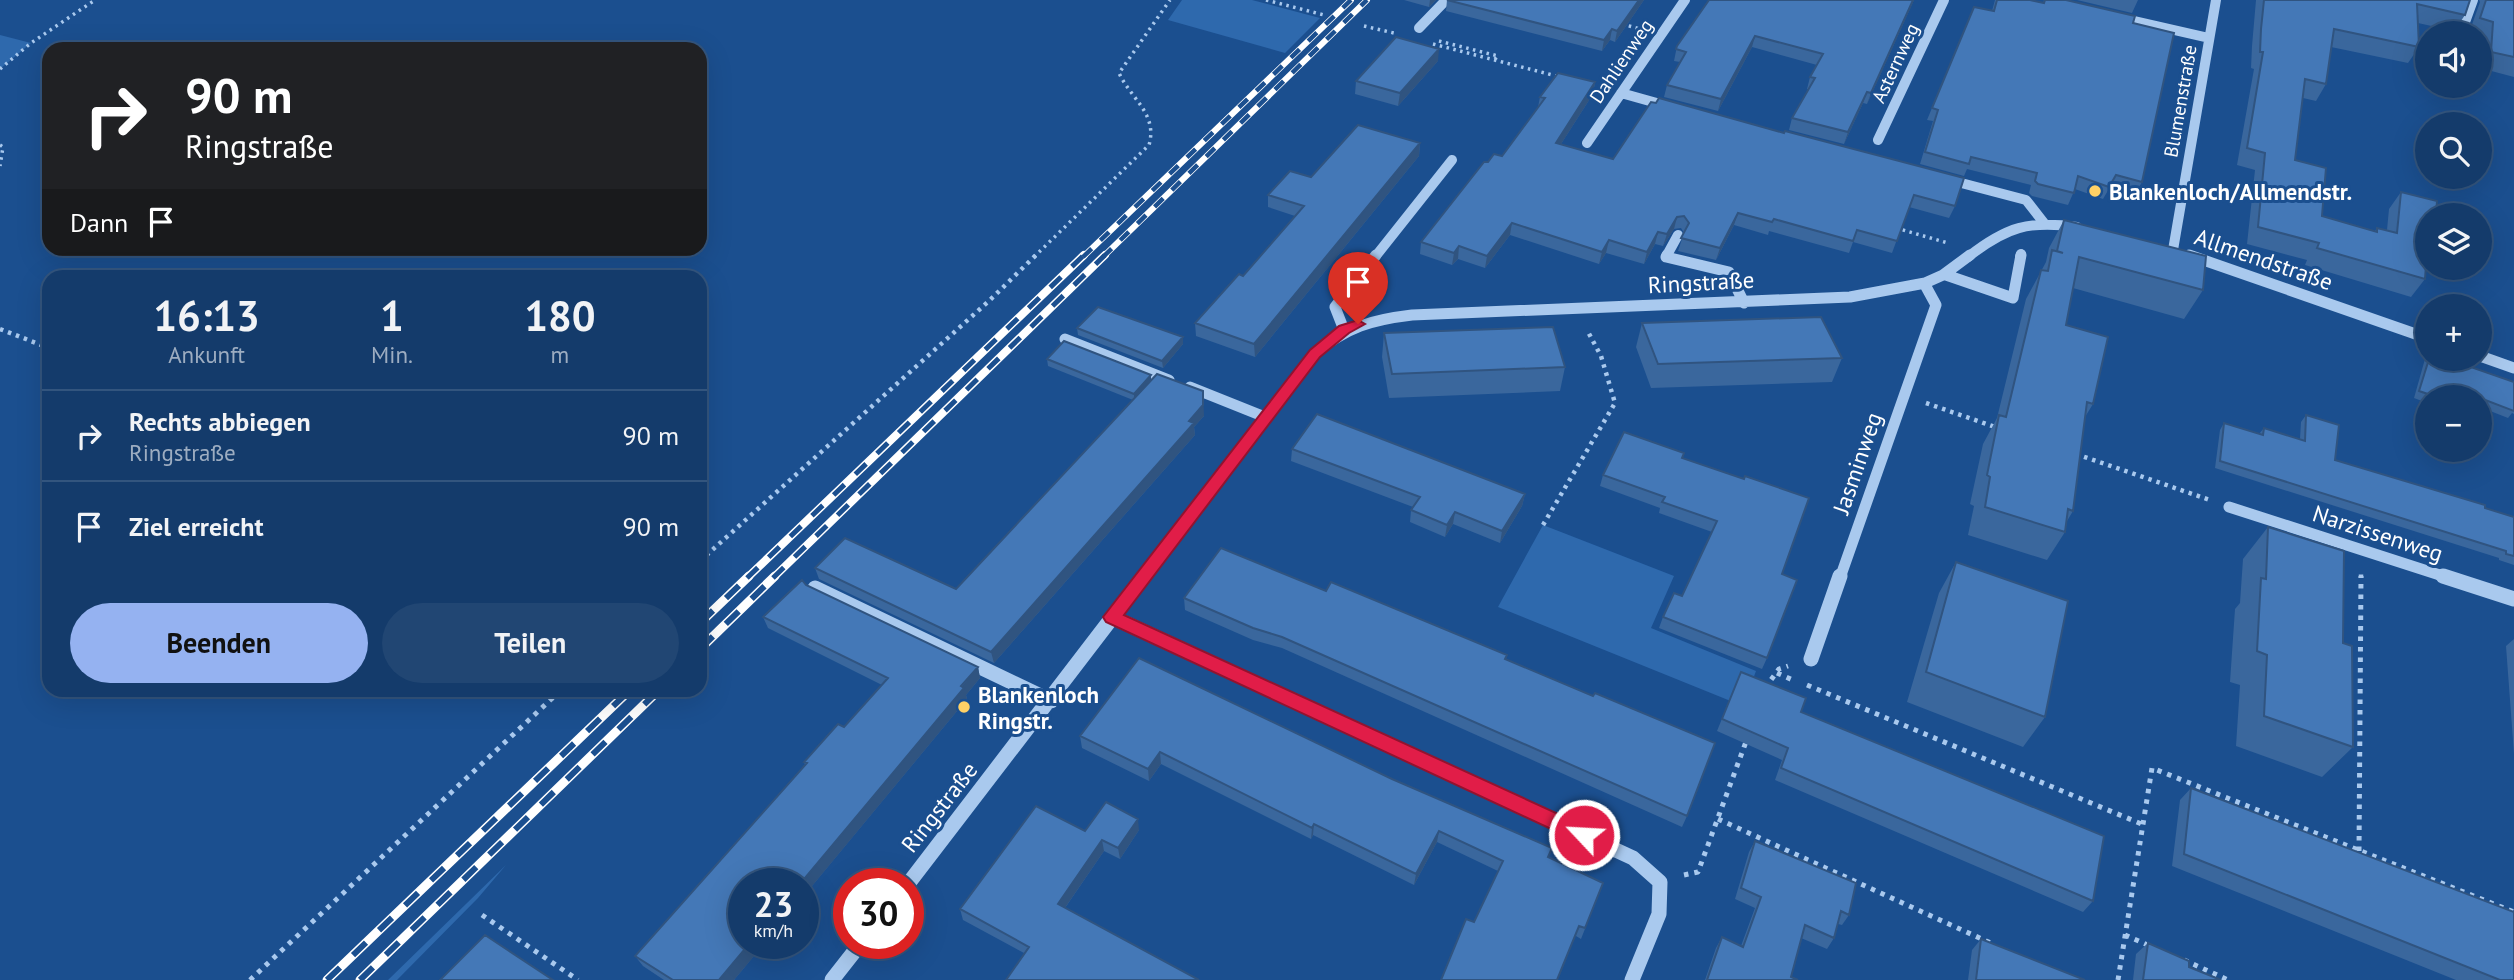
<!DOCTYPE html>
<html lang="de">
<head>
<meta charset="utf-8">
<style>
	:root { --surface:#143b6b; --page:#214673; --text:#f1f3f6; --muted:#9dadc1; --line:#33557e; --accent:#95b2f1 }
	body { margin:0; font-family:"PT Sans",sans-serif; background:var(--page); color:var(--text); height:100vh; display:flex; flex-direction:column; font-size:26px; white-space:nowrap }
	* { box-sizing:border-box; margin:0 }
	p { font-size:23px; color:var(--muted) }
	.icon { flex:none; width:38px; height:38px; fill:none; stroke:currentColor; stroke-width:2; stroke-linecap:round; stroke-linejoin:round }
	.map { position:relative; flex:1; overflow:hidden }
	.panel { position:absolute; left:42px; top:270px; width:665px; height:427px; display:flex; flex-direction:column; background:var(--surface); border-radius:21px; box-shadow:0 7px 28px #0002,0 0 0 2px var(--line) }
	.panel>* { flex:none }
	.hud { position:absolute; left:42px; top:42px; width:665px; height:214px; border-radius:21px; box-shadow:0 7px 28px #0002,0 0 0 2px var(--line); background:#202124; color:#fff; overflow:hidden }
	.buttons { position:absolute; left:2415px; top:21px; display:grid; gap:14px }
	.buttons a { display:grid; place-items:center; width:77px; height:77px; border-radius:50%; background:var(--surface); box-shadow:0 7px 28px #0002,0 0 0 2px var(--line); font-size:35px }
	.speed { position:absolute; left:728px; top:868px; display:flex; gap:14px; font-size:35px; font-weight:700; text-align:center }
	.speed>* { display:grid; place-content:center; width:91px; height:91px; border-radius:50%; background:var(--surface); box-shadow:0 7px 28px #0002,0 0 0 2px var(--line); line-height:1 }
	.speed small { font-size:18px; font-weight:400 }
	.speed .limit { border:10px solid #d22; background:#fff; color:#111 }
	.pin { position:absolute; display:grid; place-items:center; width:60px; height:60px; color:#fff; margin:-72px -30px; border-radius:50% 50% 50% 0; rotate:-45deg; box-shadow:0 0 7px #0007 }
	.pin .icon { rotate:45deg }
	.me { position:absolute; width:77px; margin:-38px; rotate:295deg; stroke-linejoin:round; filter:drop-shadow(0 0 5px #0008) }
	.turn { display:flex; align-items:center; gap:24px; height:147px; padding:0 28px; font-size:32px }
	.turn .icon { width:91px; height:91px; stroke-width:2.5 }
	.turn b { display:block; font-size:49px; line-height:60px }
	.then { display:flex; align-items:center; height:66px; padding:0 28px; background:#0003; gap:14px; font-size:26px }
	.eta { display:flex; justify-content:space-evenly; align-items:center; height:119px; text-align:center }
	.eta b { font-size:42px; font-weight:800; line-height:49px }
	.action { display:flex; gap:14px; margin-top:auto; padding:14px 28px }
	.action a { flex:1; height:80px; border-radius:42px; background:var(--accent); color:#111; font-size:28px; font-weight:800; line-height:80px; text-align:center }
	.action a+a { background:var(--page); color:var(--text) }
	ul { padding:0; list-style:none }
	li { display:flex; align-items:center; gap:21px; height:91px; padding:0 28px; border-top:2px solid var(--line) }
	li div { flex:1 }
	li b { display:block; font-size:26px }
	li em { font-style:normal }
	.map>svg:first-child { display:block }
	.green { fill:#2e69ad }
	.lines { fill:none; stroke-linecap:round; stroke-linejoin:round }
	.path-far2 { stroke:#a9c9ee; stroke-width:3.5; stroke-dasharray:2.5 4.5; stroke-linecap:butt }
	.path-far1 { stroke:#a9c9ee; stroke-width:4.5; stroke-dasharray:3.5 5; stroke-linecap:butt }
	.path { stroke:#a9c9ee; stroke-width:5; stroke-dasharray:4.5 6; stroke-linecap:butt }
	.minor-far2 { stroke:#a9c9ee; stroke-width:10 }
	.minor-far1 { stroke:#a9c9ee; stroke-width:11 }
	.minor { stroke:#a9c9ee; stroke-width:15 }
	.rail-far2-casing { stroke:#fff; stroke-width:6 }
	.rail-far1-casing { stroke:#fff; stroke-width:8 }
	.rail-casing { stroke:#fff; stroke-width:9 }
	.rail-far2 { stroke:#1b4f8f; stroke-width:4.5; stroke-dasharray:12; stroke-linecap:butt }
	.rail-far1 { stroke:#1b4f8f; stroke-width:5; stroke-dasharray:15; stroke-linecap:butt }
	.rail { stroke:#1b4f8f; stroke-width:6; stroke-dasharray:18; stroke-linecap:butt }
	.wall { fill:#3a679d }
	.shaded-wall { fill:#305480 }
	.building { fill:#4478b7; stroke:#305480; stroke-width:2 }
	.route { fill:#e11d48; stroke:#92132f; stroke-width:2 }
	.poi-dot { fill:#ffd166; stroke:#1b4f8f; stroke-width:2.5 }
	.labels { text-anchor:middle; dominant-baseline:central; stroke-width:6; stroke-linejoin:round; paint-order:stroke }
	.far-street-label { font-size:19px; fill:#fff; stroke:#1b4f8f }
	.poi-label { font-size:23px; font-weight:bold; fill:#fff; stroke:#1b4f8f; text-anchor:start }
	.street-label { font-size:23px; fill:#fff; stroke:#1b4f8f }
</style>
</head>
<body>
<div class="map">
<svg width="2514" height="980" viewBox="0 0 2514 980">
	<rect width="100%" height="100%" fill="#1b4f8f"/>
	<!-- green -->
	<path class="green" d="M1182 0H1252L1320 18 1285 53 1168 20Z
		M0 35 31 43 0 69Z
		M1543 525 1674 576 1651 628 1756 671 1743 706 1498 607Z
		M506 865 478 898 397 980H388Z"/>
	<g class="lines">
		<!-- path-far2 -->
		<path class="path-far2" d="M1266 0 1324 15
			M1622 24 1640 29
			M1364 26 1398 34
			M1439 41 1498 56 1494 60
			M1433 44 1560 77
			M0 69 31 43 95 0
			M0 145 3 147 0 166
			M1896 228 1948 243
			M1034 257 1149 145C1158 114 1131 99 1119 73L1170 0"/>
		<!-- path-far1 -->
		<path class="path-far1" d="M0 329 49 348
			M1926 403 1998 428
			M2076 454 2210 500
			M1543 525 1615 403 1601 356 1587 330
			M700 561 990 300 1036 255
			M2361 578V571"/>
		<!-- path -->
		<path class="path" d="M1777 673 1795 681
			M1807 685 2144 825
			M1765 688 1779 669 1788 666
			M1718 819 1995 945
			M2359 851 2361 576
			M1684 875 1698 872 1747 739
			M482 915 578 980
			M2125 935 2150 946
			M2184 960 2228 980
			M250 980 561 690
			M2118 980 2152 768 2514 912"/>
		<!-- minor-far2 -->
		<path class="minor-far2" d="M2117 17 2209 38
			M1419 28 1446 0
			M2461 33 2473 0
			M1621 93 1671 107
			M1878 140 1944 0
			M1587 143 1685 0
			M1946 179 2026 200 2044 223
			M2173 250 2216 0
			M2189 255 2194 257
			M1375 257 1452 160
			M1666 257 1678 235
			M1968 257C2006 227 2029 220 2077 227
			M2020 257 2021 254"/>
		<!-- minor-far1 -->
		<path class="minor-far1" d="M1667 255 1666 257 1729 272 1744 303
			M2189 255 2427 338
			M1946 275 2013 298 2021 255
			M1344 330 1335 307 1376 255
			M1065 339 1169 380
			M2480 356 2514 368
			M1190 387 1265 417
			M2229 507 2449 578
			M1142 578 1315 353C1348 327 1370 320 1412 315L1850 297 1925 283 1943 275 1970 255
			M1840 578 1936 305 1924 283"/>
		<!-- minor -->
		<path class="minor" d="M2443 576 2514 599
			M815 588 1051 701
			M1112 617 1633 858 1660 882 1659 914 1632 980
			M1811 659 1840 576
			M908 884 1144 576
			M832 980 861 943"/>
		<!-- rail-far2 casing -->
		<g class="rail-far2-casing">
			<path id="rail-far2" d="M1083 257 1351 0
				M1103 257 1367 0"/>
		</g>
		<!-- rail-far1 casing -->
		<g class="rail-far1-casing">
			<path id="rail-far1" d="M747 578 1084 255
				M773 578 1105 255"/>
		</g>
		<!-- rail casing -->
		<g class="rail-casing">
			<path id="rail" d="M700 623 749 576
				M700 649 775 576
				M327 980 630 690
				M360 980 659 690"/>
		</g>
		<!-- rail-far2 -->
		<use href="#rail-far2" class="rail-far2"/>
		<!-- rail-far1 -->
		<use href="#rail-far1" class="rail-far1"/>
		<!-- rail -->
		<use href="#rail" class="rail"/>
	</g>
	<!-- wall -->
	<path class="wall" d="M1404 0H1436L1429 7Z
		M1447 0H1644L1615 42 1610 40 1602 51 1446 11Z
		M1914 0 1867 104 1863 103 1844 144 1789 130 1792 118 1809 89H1807L1810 77 1817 65 1752 47 1718 111 1664 97 1667 85 1680 62 1674 61 1677 46Z
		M1995 0H2030L2043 3 2044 0H2066L2133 23 2142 182 2135 194 2110 187 2103 199 2075 189 2068 205 2032 196 2029 193 2031 185 1967 169 1964 176 1920 164 1933 121 1927 120 1974 7 1992 11Z
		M2077 0H2138L2132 13Z
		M2256 0H2470L2465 15 2454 31 2418 23 2419 47 2408 63 2331 47 2326 84 2316 101 2303 98 2295 160 2322 216 2375 231 2377 228 2387 230 2389 209 2401 192 2427 215 2425 279 2411 297 2305 265 2307 260 2247 244 2255 170 2237 165 2254 69 2251 68 2252 46Z
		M2479 0H2514V77L2480 68 2482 38 2480 37V33H2469L2480 2Z
		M1438 61 1398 106 1355 94 1356 81Z
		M1595 82 1593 94 1561 144 1613 159 1651 102 1955 206 1949 218 1909 207 1892 253 1853 242 1849 253 1769 231 1768 235 1734 225 1716 260 1678 251 1684 233 1681 228 1674 229 1663 246 1655 244 1644 264 1606 253 1599 264 1510 235 1485 268 1458 259 1452 265 1420 254 1421 242 1488 162 1502 156 1538 107 1540 97Z
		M1420 143 1419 156 1255 357 1196 336 1195 323 1243 276 1295 216 1268 207V195L1311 177Z
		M2064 220 2203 290 2184 319 2073 288 2066 325 2093 404 2085 417 2073 511 2067 521 2065 532 2047 560 1968 535 1974 506 1970 504 1983 444 1997 418 2026 299 2046 262 2049 248Z
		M1642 323 1842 358 1832 382 1651 388 1636 347Z
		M1077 328 1183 344 1163 368 1078 335Z
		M1384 333 1565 367 1560 391 1389 398 1382 357Z
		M2427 356V359L2514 382V414L2512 413 2508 418 2480 407V397H2427V403L2414 398 2425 359Z
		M1047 359 1151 380 1204 416 1194 427 1195 435 994 663 819 579 815 568 956 589 1133 400 1048 366Z
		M2306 415 2335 460 2514 517V565L2499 560V558L2215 468 2220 430 2224 423 2259 434 2264 428 2300 439 2301 422Z
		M1292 449 1525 494 1522 506 1500 543 1453 524 1445 537 1410 522 1411 510 1413 507 1291 461Z
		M1683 458 1782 574 1767 658 1762 669 1659 628 1663 617 1682 596 1712 532 1659 513 1660 508 1600 486 1603 475Z
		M2268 527 2343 643 2353 747 2322 777 2236 746 2240 685 2230 682 2235 609 2240 603 2243 559Z
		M1956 562 2045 717 2023 747 1907 702 1939 593Z
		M806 585 978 667 980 678 966 695 967 699 734 980H664L643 966 635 956 805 765 804 762 844 727 882 685 768 628 763 617Z
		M1326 591 1506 660 1687 816 1682 827 1282 648 1253 640 1185 610 1184 598Z
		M2514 639V754L2506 646Z
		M1139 658 1549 858 1603 883 1581 939 1576 936 1474 922 1498 871 1437 842 1414 885 1313 835 1311 839 1161 764 1149 781 1082 748 1080 736Z
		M1736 684 1801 712 2093 901 2083 912 1775 780 1782 760 1717 731Z
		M2191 788 2514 980H2456L2172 866 2180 800Z
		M1139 830 1120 859 1104 851 1065 908 1024 953 963 920 960 909 1085 831Z
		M1755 841 1849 915 1842 925 1838 924 1834 938 1827 949 1801 938 1791 977 1798 980H1705L1716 948 1722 937 1741 946 1755 908 1735 899 1749 852Z
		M1981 939 2085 980H1968L1972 950Z
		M2148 943 2189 967 2221 980H2133L2136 954Z"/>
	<!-- shaded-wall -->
	<path class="shaded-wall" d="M1430 0H1436L1429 7Z
		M1639 0H1644L1615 42 1617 31Z
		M1913 0H1914L1867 104 1871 93Z
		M1612 29 1610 40 1602 51 1604 40Z
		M1755 36 1752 47 1718 111 1721 99Z
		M1439 49 1438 61 1398 106 1400 93Z
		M1595 82 1593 94 1554 155 1556 143Z
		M1867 92 1863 103 1844 144 1848 132Z
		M1420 143 1419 156 1255 357 1254 344Z
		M1738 213 1734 225 1716 260 1720 248Z
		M1677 217 1674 229 1663 246 1667 234Z
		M1512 223 1510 235 1485 268 1487 256Z
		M1658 232 1655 244 1644 264 1647 252Z
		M1609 240 1606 253 1599 264 1602 252Z
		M1459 246 1458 259 1452 265 1454 253Z
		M1183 337V344L1163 368 1162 361Z
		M1151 375V381L1134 401V394Z
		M1203 391 1204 416 1194 427 1195 435 994 663 991 652 1189 421Z
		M1525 494 1522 506 1500 543 1502 531Z
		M1455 512 1453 524 1445 537 1447 525Z
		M978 667 980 678 966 695 967 699 803 897V884H800Z
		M1160 752 1161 764 1149 781 1148 769Z
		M1138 819 1139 830 1120 859 1118 848Z
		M1314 824 1313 835 1311 839 1312 828Z
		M1439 831 1437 842 1414 885 1416 874Z
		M1102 840 1104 851 1060 915 1058 904Z
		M750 943H765L734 980H719Z"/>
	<!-- building -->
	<path class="building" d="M1447 0H1639L1617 31 1612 29 1604 40Z
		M1709 0H1913L1871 93 1867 92 1848 132 1792 118 1815 78 1810 77 1823 54 1755 36 1721 99 1667 85 1686 52 1676 49 1677 46Z
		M1997 0H2030L2044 3 2045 0H2066L2135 16 2133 23 2174 33 2142 182 2116 175 2109 187 2078 176 2074 193 2038 184 2035 181 2037 173 1971 157 1969 164 1925 152 1938 110 1932 108 1974 7 1994 11Z
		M2264 0H2470L2465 15 2417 4 2419 47 2334 29 2326 84 2305 79 2295 160 2326 168 2322 216 2377 232V228L2397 233 2401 192 2437 201 2436 215H2427V252L2425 279 2317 248 2319 243 2258 227 2265 153 2247 148 2263 52H2260L2261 29Z
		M2486 0H2514V57L2491 52 2493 22 2480 18Z
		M1396 37 1439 49 1400 93 1356 81Z
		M1558 73 1595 82 1556 143 1613 159 1651 102 1656 103 1659 98 1784 133 1785 131 1964 178 1955 206 1914 195 1897 241 1857 230 1853 241 1774 219 1772 222 1738 213 1720 248 1681 238 1689 223 1684 216 1677 217 1667 234 1658 232 1647 252 1609 240 1602 252 1512 223 1487 256 1459 246 1454 253 1421 242 1484 162H1488L1494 154 1502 156 1545 98 1540 97Z
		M1358 125 1420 143 1254 344 1195 323 1239 274 1243 276 1304 206 1268 195 1290 171 1311 177Z
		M2064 220 2206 256 2203 290 2079 257 2066 325 2108 337 2093 404 2087 402 2073 511 2068 509 2065 532 1985 507 1990 477 1987 475 1999 415 2006 417 2041 270 2048 271 2052 250 2063 253 2057 251Z
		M1098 307 1183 337 1162 361 1077 328Z
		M1821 317 1842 358 1658 364 1642 323Z
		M1553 327 1565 367 1392 374 1384 333Z
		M1064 341 1151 375 1134 394 1047 359Z
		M2429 359H2448L2514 382V411L2480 398V397L2470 395V397H2437L2419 391Z
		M1157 374 1203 391V405L1189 421 1194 423 991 652 815 568 845 538 956 589Z
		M1317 414 1525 494 1502 531 1455 512 1447 525 1411 510 1420 497 1292 449Z
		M2306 415 2339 425 2335 460 2485 505V508L2514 517V556L2506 554V551L2220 461 2224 423 2263 435 2264 428 2305 441Z
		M1624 432 1684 453 1682 458 1744 479 1745 476 1809 498 1782 574 1797 580 1767 658 1663 617 1674 593 1682 596 1717 521 1662 502 1665 497 1603 475Z
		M2268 527 2344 551 2343 643 2352 646 2353 747 2264 716 2267 655 2257 651 2261 578 2266 579Z
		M1221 548 1326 591 1331 582 1507 655 1505 659 1593 696 1595 693 1715 743 1687 816 1282 637 1253 628 1184 598Z
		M1956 562 2068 601 2045 717 1926 672Z
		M802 580 806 585 978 667 961 686 964 688 800 884H744V943H750L719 980H673L635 956 807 763 804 762 838 724 844 727 888 678 763 617Z
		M1139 658 1392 779 1552 848 1548 857 1603 883 1585 928 1579 926 1557 980H1441L1466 919 1474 922 1503 861 1439 831 1416 874 1314 824 1312 828 1160 752 1148 769 1080 736Z
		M1741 672 1806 698 1801 712 2104 836 2093 901 1781 768 1788 748 1722 719Z
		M2191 788 2514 912V980H2500L2184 854Z
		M1106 802 1138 819 1118 848 1102 840 1058 904 1199 980H1006L1029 947 960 909 1036 806 1085 831Z
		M1755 841 1856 883 1849 915 1841 911 1834 938 1805 925 1791 977 1798 980H1707L1722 937 1743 947 1761 897 1741 888Z
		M485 935 553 980H440Z
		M1981 939 2085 980H1976Z
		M2148 943 2189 961V967L2221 980H2143Z"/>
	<!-- route -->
	<path class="route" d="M1358 320 1365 324 1349 333 1320 357 1124 615 1591 829 1594 835 1591 841 1584 844 1577 841 1106 622 1103 617 1310 350 1339 326Z"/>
	<!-- markers -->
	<g class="poi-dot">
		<circle cx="2095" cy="191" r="7"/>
		<circle cx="964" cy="707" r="7"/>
	</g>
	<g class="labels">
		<!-- far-street labels -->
		<g class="far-street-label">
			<text transform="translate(1621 61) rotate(-56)">Dahlienweg</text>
			<text transform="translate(1895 63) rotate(-65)">Asternweg</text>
			<text transform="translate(2180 101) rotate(-80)">Blumenstraße</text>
		</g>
		<!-- poi labels -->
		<g class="poi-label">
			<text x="2109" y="191">Blankenloch/Allmendstr.</text>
			<text x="978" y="694">Blankenloch<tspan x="978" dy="26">Ringstr.</tspan></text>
		</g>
		<!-- street labels -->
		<g class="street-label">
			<text transform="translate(2264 259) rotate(19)">Allmendstraße</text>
			<text transform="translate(1701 282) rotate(-3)">Ringstraße</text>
			<text transform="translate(1857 463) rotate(-71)">Jasminweg</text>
			<text transform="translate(2378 533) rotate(18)">Narzissenweg</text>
			<text transform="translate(939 807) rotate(-52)">Ringstraße</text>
		</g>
	</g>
</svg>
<div class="buttons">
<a><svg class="icon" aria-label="sound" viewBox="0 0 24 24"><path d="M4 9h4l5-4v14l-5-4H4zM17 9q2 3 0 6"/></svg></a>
<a><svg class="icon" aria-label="search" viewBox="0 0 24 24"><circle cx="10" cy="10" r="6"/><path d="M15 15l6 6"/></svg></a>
<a><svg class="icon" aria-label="layers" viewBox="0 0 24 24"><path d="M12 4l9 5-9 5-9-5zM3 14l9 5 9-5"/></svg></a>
<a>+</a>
<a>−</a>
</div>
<div class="speed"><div>23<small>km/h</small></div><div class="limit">30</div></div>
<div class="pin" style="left:1358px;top:324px;background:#d93025"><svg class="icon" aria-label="arrive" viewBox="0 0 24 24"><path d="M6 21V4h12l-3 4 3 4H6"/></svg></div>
<svg class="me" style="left:1584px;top:835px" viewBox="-20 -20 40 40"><circle r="17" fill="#e11d48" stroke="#fff" stroke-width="3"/><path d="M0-11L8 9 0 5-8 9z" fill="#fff"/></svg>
<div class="hud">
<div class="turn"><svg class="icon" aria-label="right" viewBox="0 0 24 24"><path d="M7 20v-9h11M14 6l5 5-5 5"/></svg><div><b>90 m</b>Ringstraße</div></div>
<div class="then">Dann<svg class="icon" aria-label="arrive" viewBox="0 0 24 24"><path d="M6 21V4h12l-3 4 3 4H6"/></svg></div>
</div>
<section class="panel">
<div class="eta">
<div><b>16:13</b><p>Ankunft</p></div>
<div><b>1</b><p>Min.</p></div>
<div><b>180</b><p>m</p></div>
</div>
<ul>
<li><svg class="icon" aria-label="right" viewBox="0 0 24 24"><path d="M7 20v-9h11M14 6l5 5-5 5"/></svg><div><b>Rechts abbiegen</b><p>Ringstraße</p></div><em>90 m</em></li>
<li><svg class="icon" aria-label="arrive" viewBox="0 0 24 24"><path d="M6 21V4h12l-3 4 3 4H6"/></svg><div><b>Ziel erreicht</b></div><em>90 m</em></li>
</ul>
<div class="action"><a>Beenden</a><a>Teilen</a></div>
</section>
</div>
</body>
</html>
